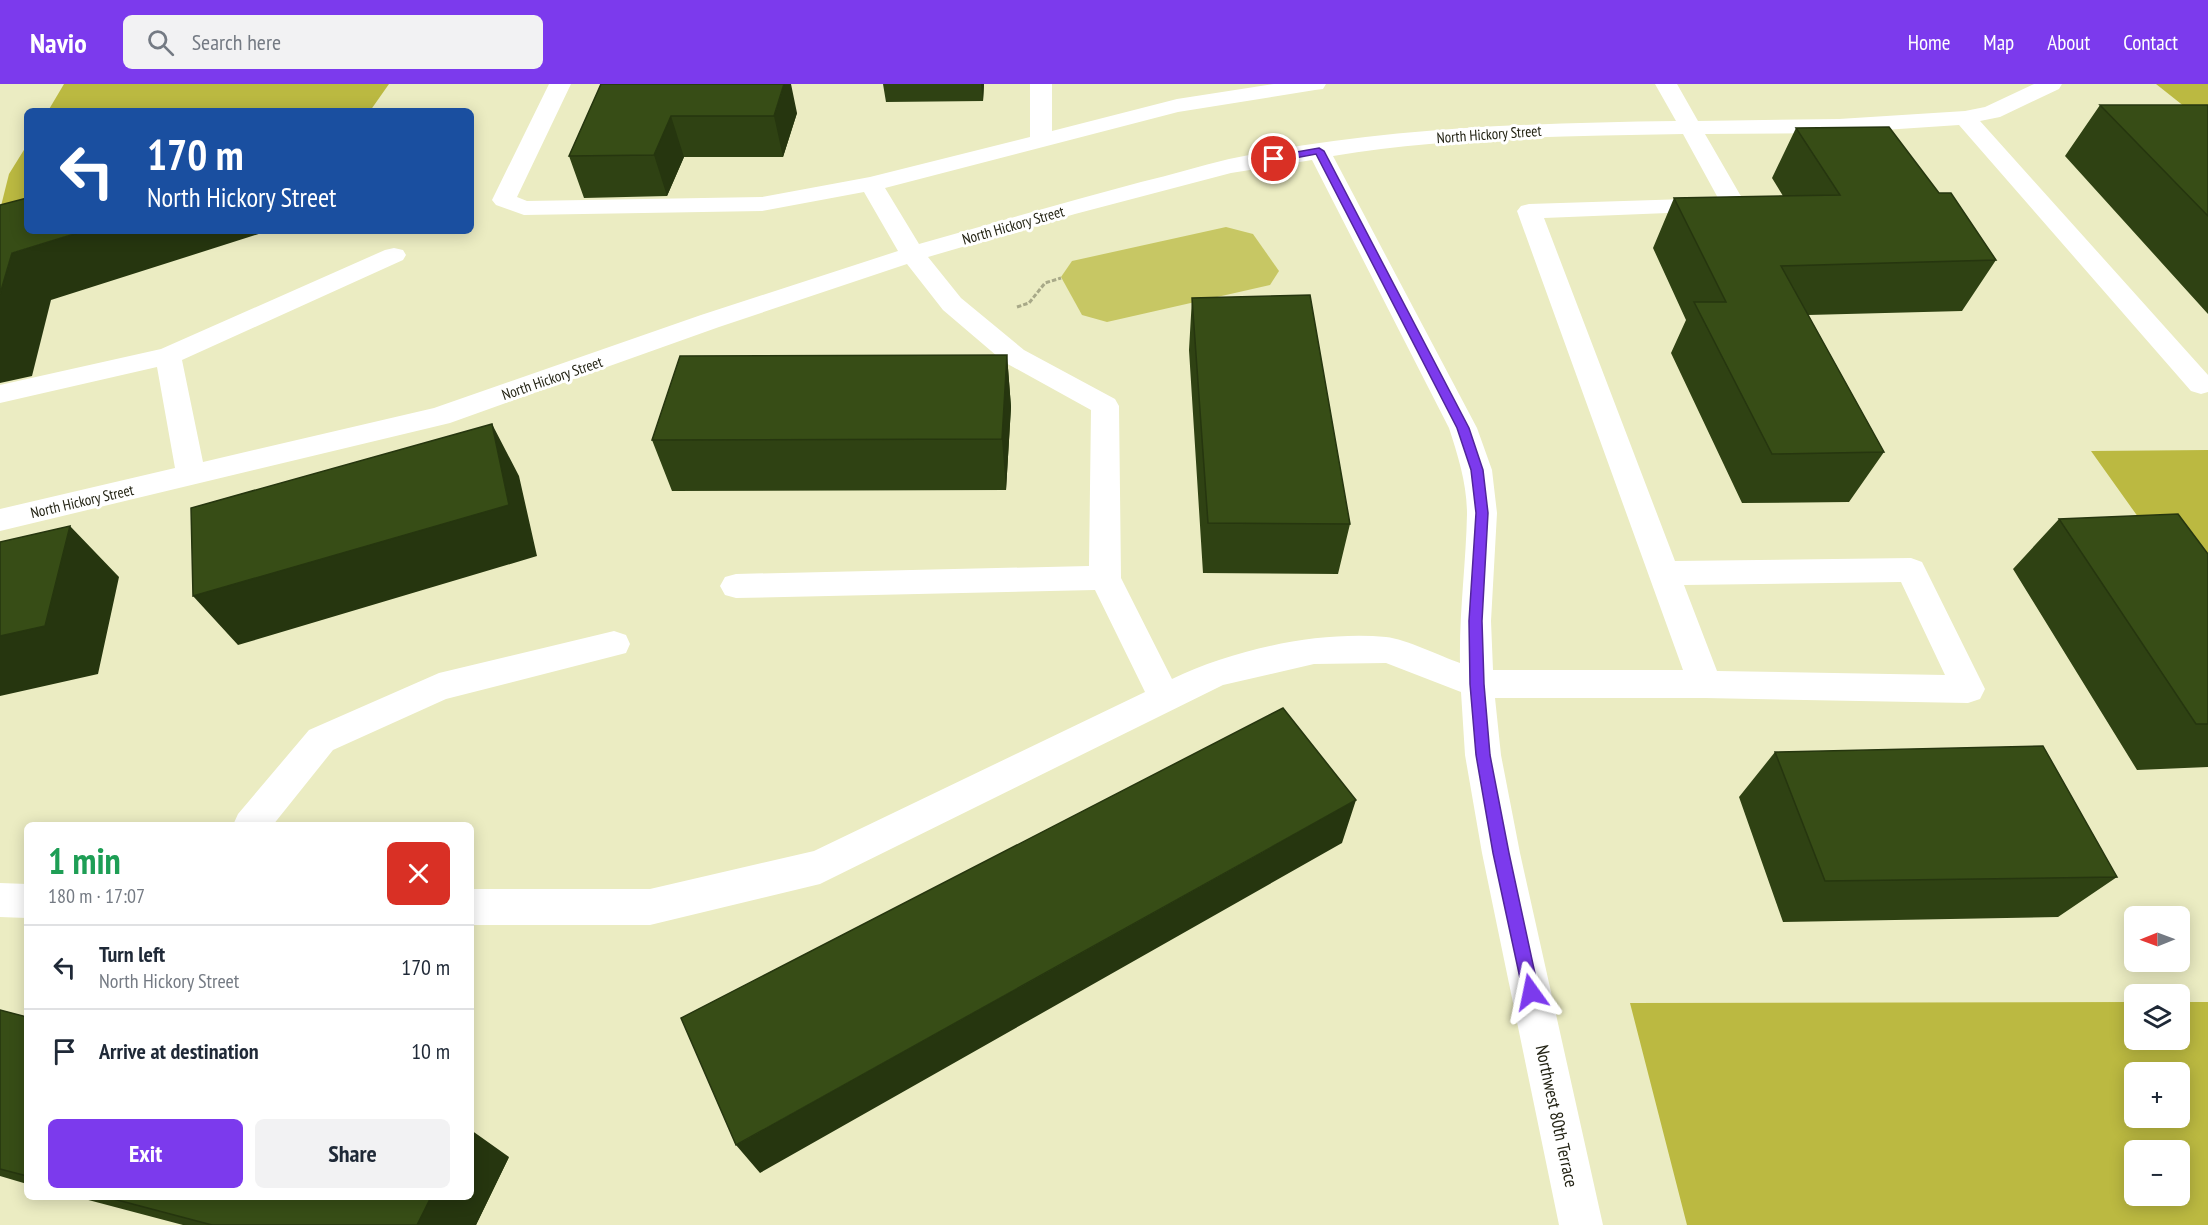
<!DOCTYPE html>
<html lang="en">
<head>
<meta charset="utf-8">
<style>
	:root { --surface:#fff; --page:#f2f2f3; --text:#1f2937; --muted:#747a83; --line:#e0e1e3; --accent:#7c3aed }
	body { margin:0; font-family:"PT Sans Narrow",sans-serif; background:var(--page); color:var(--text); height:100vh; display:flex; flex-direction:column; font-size:22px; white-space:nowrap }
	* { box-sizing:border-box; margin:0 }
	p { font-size:20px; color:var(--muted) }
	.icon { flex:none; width:33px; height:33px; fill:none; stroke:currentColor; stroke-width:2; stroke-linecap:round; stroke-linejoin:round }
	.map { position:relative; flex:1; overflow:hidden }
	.drawer { position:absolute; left:24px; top:738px; width:450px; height:378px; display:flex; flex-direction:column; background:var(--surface); border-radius:9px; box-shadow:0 3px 15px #0003 }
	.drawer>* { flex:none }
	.guide { position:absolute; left:24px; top:24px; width:450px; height:126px; border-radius:9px; box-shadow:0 3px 15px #0003; background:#1a4fa0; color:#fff; overflow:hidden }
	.needle { width:39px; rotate:269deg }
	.controls { position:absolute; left:2124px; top:822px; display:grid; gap:12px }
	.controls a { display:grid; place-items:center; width:66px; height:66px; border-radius:9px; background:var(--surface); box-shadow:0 3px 15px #0003; font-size:30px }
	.pin { position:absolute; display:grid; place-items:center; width:51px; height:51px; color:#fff; margin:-26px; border:3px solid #fff; border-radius:50%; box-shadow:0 2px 6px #0007 }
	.me { position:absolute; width:66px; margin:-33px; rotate:348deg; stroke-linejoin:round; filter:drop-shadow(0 0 4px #0008) }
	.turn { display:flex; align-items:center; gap:21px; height:126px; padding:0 24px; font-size:27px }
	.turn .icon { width:78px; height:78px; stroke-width:2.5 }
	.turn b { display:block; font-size:42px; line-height:51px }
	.round { display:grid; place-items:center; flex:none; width:63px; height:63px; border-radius:9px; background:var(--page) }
	.overview { display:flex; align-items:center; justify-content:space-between; height:102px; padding:0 24px }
	h1 { font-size:36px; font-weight:600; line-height:45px; color:#1e9e55 }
	.cta { display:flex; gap:12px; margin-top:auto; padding:12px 24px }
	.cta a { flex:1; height:69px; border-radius:9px; background:var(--accent); color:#fff; font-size:24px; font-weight:600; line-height:69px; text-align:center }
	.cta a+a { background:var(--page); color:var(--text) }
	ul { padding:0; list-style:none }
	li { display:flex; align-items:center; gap:18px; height:84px; padding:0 24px; border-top:2px solid var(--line) }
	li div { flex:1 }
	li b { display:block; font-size:22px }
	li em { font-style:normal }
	header { display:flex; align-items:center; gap:36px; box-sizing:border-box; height:84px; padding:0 30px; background:var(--accent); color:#fff }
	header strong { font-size:28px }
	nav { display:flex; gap:33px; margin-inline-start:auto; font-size:21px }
	.search { width:420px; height:54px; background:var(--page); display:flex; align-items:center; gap:15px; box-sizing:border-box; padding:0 21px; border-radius:9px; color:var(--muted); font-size:22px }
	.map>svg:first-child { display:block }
	.green { fill:#c7c764 }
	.forest { fill:#bbb941; fill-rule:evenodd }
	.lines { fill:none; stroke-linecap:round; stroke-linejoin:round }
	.path { stroke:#a8a988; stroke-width:3; stroke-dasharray:4.5 2; stroke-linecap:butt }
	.minor { fill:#fff; fill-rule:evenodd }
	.wall { fill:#2f4213 }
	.shaded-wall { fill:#26360f }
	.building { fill:#374d16; stroke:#26360f; stroke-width:1.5 }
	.route { fill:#7c3aed; stroke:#51269a; stroke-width:1.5 }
	.labels { text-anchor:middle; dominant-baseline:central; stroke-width:6; stroke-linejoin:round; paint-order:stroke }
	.far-street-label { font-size:15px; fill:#232314; stroke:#fff }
	.street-label { font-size:18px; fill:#232314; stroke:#fff }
</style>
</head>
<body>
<header>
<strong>Navio</strong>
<div class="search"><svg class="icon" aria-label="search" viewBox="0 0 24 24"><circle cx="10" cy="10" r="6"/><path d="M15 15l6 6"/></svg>Search here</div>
<nav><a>Home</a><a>Map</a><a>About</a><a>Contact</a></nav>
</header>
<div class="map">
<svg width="2208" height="1141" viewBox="0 0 2208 1141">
	<rect width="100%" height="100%" fill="#ebecc2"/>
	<!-- green -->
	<path class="green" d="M1226 143 1253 150 1279 187 1270 201 1107 238 1082 231 1061 193 1072 177Z"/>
	<!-- forest -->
	<path class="forest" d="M64 0H389L370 27H48Z
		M2156 0H2208V46L2185 23Z
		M27 61V138L0 126 9 90Z
		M2208 366V531L2091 367Z
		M2134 918V956H2180V918H2208V1141H1687L1630 919ZM2180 988V1034H2134V988ZM2180 1066V1112H2134V1066Z"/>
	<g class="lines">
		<!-- path -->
		<path class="path" d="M1017 223 1029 219 1045 199 1061 194"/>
		<!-- minor -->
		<path class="minor" d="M549 0H571L517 113 527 117 762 113 870 93 1030 53V0H1052V47L1177 15 1274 0H1326L1323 5 1315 6 1178 28 885 104 919 160C993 139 1067 118 1141 98 1171 91 1200 82 1229 75 1376 44 1526 39 1676 37L1655 0H1677L1698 37 1839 35 1965 27 1985 23 2034 0H2062L2059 5 2000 33 1980 37 2208 291V308L2201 310 2191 307 1959 41 1839 49 1705 50 1746 121 1742 126 1544 134 1675 477 1911 474 1922 478 1985 605 1980 615 1968 619 1705 614H1495L1501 671 1520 769 1603 1141H1559L1482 769 1465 671 1461 608 1386 579 1314 580 1223 601 820 800 650 841H471V805H650L814 767 1145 608 1095 506 736 514 725 511 720 502 725 493 736 490 1089 482 1091 326 1004 278 943 226 907 180 719 243 450 339 0 447V425L175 384 157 283 0 319V301L161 265 385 166 394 164 403 166 406 171 403 176 182 276 203 378 434 324 701 231 898 167 864 108 762 127 524 131 496 121 492 116ZM1683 50 1718 114 1529 120 1521 122 1517 127 1683 586H1493L1491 537 1497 429 1492 386 1477 344 1333 72C1449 53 1566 52 1683 50ZM1312 76 1449 344C1458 372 1467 400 1467 430 1466 480 1459 529 1460 579 1440 572 1406 555 1386 553 1318 547 1234 565 1172 595L1121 494 1119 322 1115 315 1024 266 961 214 928 173 1075 130 1231 89ZM1901 498 1945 591 1717 587 1684 501Z
			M614 547 626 551 630 560 626 569 446 615 333 666 273 741H233L238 730 309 646 439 589Z
			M0 799 27 800V834L0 833Z"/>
	</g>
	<!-- wall -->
	<path class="wall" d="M601 0 797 29 783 73H684L667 112 584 114 569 72Z
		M883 0H984L983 17 886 18Z
		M2100 21H2208V230L2065 72Z
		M1796 44 1939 109 1996 176 1962 227 1808 231 1884 368 1849 418 1742 419 1671 269 1686 236 1653 164 1674 114 1783 112 1772 94Z
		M1192 214 1350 440 1338 490 1203 489 1189 266Z
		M1007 271 1011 323 1006 406 672 407 652 356Z
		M2059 435 2208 470V683L2137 686 2013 485Z
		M1775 668 2117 793 2058 833 1783 838 1739 713Z
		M0 926 27 933V1100L0 1092Z
		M509 1073 476 1141H183L77 1113H471Z"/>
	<!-- shaded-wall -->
	<path class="shaded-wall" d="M784 0H791L797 29 783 73 774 32Z
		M981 0H984L983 17Z
		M671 32 684 73 667 112 654 71Z
		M84 147H268L51 216 32 292 0 299V210L12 169Z
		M1007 271 1011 323 1006 406 1002 355Z
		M492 340 519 392 537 472 238 561 193 512Z
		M70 442 119 493 98 590 0 612V552Z
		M1356 716 1342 759 760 1089 736 1061Z
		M471 1046 509 1073 476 1141H417L431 1113H471Z"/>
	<!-- building -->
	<path class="building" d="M601 0H784L774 32H671L654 71 569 72Z
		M2100 21H2208V132Z
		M1889 43 1939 109H1951L1996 176 1781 182 1884 368 1772 370 1694 218H1726L1674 114 1840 111 1796 44Z
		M27 114V147H84L12 169 0 210V121Z
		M1310 211 1350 440 1208 439 1192 214Z
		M1007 271 1002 355 652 356 680 272Z
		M492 340 509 421 193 512 191 424Z
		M2178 430 2208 470V640H2196L2059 435Z
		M70 442 45 542 0 552V458Z
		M1283 624 1356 716 736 1061 681 934Z
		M2043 662 2117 793 1825 797 1775 668Z
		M0 926 27 933V1092L0 1085Z
		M106 1113H431L417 1141H212Z"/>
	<!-- route -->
	<path class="route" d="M1319 64 1324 67 1469 344 1483 386 1488 429 1482 537 1484 600 1490 671 1509 769 1539 908 1537 914 1531 916 1525 914 1523 908 1493 769 1476 671 1470 600 1469 537 1476 429 1471 386 1457 344 1316 70 1274 78 1270 75 1274 72Z"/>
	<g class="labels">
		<!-- far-street labels -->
		<g class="far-street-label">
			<text transform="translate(1489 50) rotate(-4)">North Hickory Street</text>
			<text transform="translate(1013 141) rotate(-16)">North Hickory Street</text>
			<text transform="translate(552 294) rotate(-19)">North Hickory Street</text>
			<text transform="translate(82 417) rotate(-13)">North Hickory Street</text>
		</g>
		<!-- street labels -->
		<g class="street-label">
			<text transform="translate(1557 1032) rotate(78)">Northwest 80th Terrace</text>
		</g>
	</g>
</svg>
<div class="controls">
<a><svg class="needle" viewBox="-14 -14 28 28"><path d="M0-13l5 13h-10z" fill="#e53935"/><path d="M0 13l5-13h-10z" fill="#747a83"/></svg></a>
<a><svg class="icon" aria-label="layers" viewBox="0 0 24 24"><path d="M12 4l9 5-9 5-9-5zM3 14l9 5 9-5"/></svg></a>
<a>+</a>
<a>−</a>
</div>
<div class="pin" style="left:1274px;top:75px;background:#d93025"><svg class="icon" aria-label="arrive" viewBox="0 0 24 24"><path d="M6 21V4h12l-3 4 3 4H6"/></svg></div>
<svg class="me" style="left:1531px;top:908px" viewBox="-20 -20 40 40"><path d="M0-17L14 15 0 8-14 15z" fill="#7c3aed" stroke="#fff" stroke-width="4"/></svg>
<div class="guide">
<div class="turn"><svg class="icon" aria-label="left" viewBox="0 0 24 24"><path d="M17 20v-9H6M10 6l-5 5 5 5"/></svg><div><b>170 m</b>North Hickory Street</div></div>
</div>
<section class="drawer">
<div class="overview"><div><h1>1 min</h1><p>180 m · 17:07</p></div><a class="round" style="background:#d93025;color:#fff"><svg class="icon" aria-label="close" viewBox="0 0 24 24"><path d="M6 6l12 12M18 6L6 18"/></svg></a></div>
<ul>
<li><svg class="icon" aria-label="left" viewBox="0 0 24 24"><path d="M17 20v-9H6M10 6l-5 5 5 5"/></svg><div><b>Turn left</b><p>North Hickory Street</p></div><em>170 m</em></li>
<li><svg class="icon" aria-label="arrive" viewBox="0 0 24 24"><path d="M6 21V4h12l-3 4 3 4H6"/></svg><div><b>Arrive at destination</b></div><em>10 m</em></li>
</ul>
<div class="cta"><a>Exit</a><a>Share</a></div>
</section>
</div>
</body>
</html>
